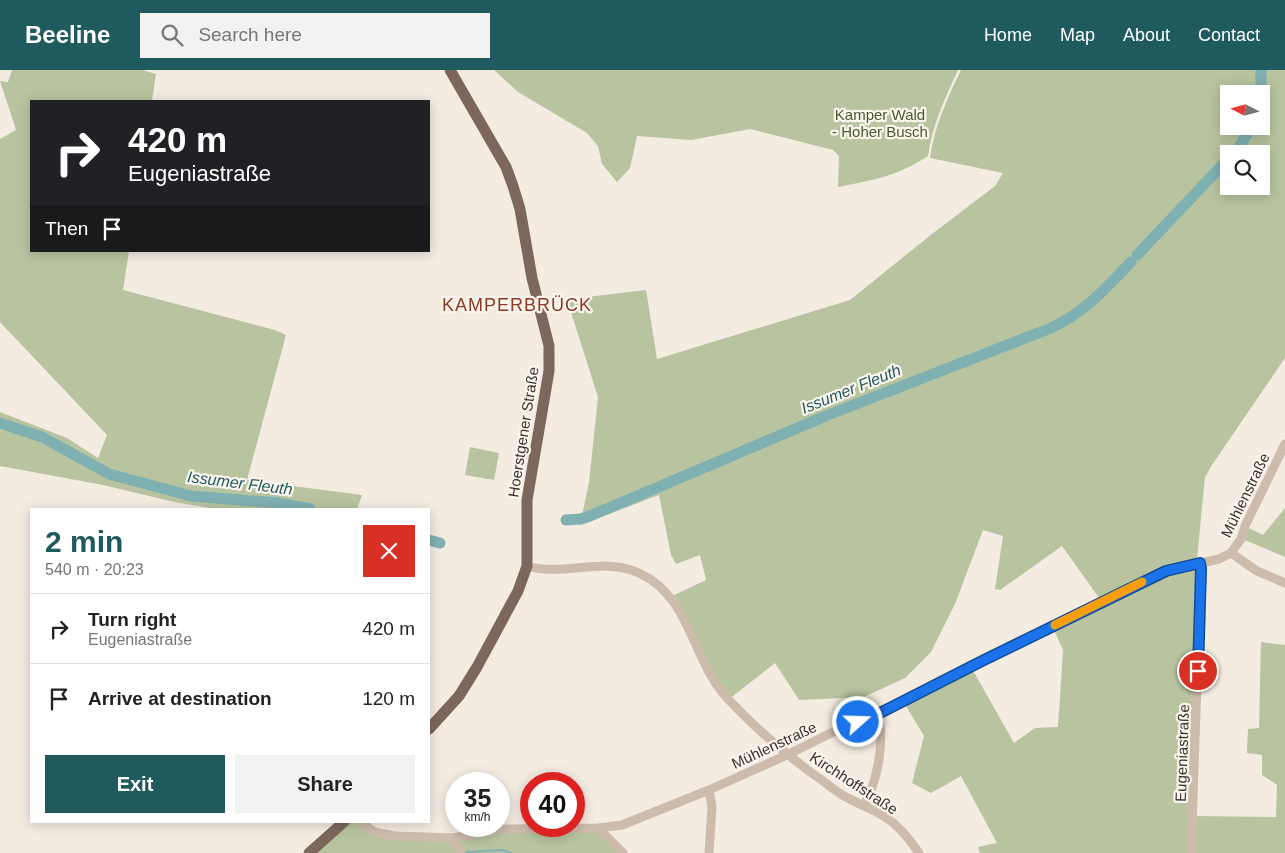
<!DOCTYPE html>
<html lang="en">
<head>
<meta charset="utf-8">
<style>
	:root { --surface:#fff; --page:#f2f2f2; --text:#222; --muted:#767676; --line:#e0e0e0; --accent:#1f5a5e }
	body { margin:0; font-family:Arial,sans-serif; background:var(--page); color:var(--text); height:100vh; display:flex; flex-direction:column; font-size:19px; white-space:nowrap }
	* { box-sizing:border-box; margin:0 }
	p { font-size:16px; color:var(--muted) }
	.icon { flex:none; width:28px; height:28px; fill:none; stroke:currentColor; stroke-width:2; stroke-linecap:round; stroke-linejoin:round }
	.map { position:relative; flex:1; overflow:hidden }
	.drawer { position:absolute; left:30px; top:438px; width:400px; height:315px; display:flex; flex-direction:column; background:var(--surface); border-radius:0px; box-shadow:0 2px 12px #0003 }
	.drawer>* { flex:none }
	.top-card { position:absolute; left:30px; top:30px; width:400px; height:152px; border-radius:0px; box-shadow:0 2px 12px #0003; background:#202124; color:#fff; overflow:hidden }
	.needle { width:32px; rotate:276deg }
	.tools { position:absolute; left:1220px; top:15px; display:grid; gap:10px }
	.tools a { display:grid; place-items:center; width:50px; height:50px; border-radius:0px; background:var(--surface); box-shadow:0 2px 12px #0003; font-size:25px }
	.speed { position:absolute; left:445px; top:702px; display:flex; gap:10px; font-size:25px; font-weight:700; text-align:center }
	.speed>* { display:grid; place-content:center; width:65px; height:65px; border-radius:50%; background:var(--surface); box-shadow:0 2px 12px #0003; line-height:1 }
	.speed small { font-size:12px; font-weight:400 }
	.speed .limit { border:8px solid #d22; background:#fff; color:#111 }
	.pin { position:absolute; display:grid; place-items:center; width:42px; height:42px; color:#fff; margin:-21px; border:2px solid #fff; border-radius:50%; box-shadow:0 1px 5px #0007 }
	.me { position:absolute; width:55px; margin:-28px; rotate:70deg; stroke-linejoin:round; filter:drop-shadow(0 0 4px #0008) }
	.turn { display:flex; align-items:center; gap:18px; height:105px; padding:0 15px; font-size:22px }
	.turn .icon { width:65px; height:65px; stroke-width:2.5 }
	.turn b { display:block; font-size:35px; line-height:42px }
	.then { display:flex; align-items:center; height:48px; padding:0 15px; background:#0003; gap:10px; font-size:19px }
	.round { display:grid; place-items:center; flex:none; width:52px; height:52px; border-radius:0px; background:var(--page) }
	.summary { display:flex; align-items:center; justify-content:space-between; height:85px; padding:0 15px }
	h1 { font-size:30px; font-weight:700; line-height:38px; color:var(--accent) }
	.cta { display:flex; gap:10px; margin-top:auto; padding:10px 15px }
	.cta a { flex:1; height:58px; border-radius:0px; background:var(--accent); color:#fff; font-size:20px; font-weight:700; line-height:58px; text-align:center }
	.cta a+a { background:var(--page); color:var(--text) }
	ul { padding:0; list-style:none }
	li { display:flex; align-items:center; gap:15px; height:70px; padding:0 15px; border-top:1px solid var(--line) }
	li div { flex:1 }
	li b { display:block; font-size:19px }
	li em { font-style:normal }
	header { display:flex; align-items:center; gap:30px; box-sizing:border-box; height:70px; padding:0 25px; background:var(--accent); color:#fff }
	header strong { font-size:24px }
	nav { display:flex; gap:28px; margin-inline-start:auto; font-size:18px }
	.search { width:350px; height:45px; background:var(--page); display:flex; align-items:center; gap:12px; box-sizing:border-box; padding:0 18px; border-radius:0px; color:var(--muted); font-size:19px }
	.map>svg:first-child { display:block }
	.green { fill:#b8c4a0; fill-rule:evenodd }
	.lines { fill:none; stroke-linecap:round; stroke-linejoin:round }
	.stream { stroke:#7fb0b2; stroke-width:2 }
	.river { stroke:#7fb0b2; stroke-width:11 }
	.minor { stroke:#cdbbac; stroke-width:9 }
	.major { stroke:#7d675c; stroke-width:11 }
	.route-casing { stroke:#114b97; stroke-width:12 }
	.route { stroke:#1a73e8; stroke-width:9 }
	.slow { stroke:#f59e0b; stroke-width:9 }
	.labels { text-anchor:middle; dominant-baseline:central; stroke-width:4.5; stroke-linejoin:round; paint-order:stroke }
	.park-label { font-size:15px; fill:#4a5a2e; stroke:#fbf5ee }
	.street-label { font-size:15px; fill:#3b302b; stroke:#fbf5ee }
	.water-label { font-size:16px; font-style:italic; fill:#1f5a5e; stroke:#fbf5ee }
	.quarter-label { font-size:18px; letter-spacing:1px; fill:#8c3b22; stroke:#fbf5ee }
</style>
</head>
<body>
<header>
<strong>Beeline</strong>
<div class="search"><svg class="icon" aria-label="search" viewBox="0 0 24 24"><circle cx="10" cy="10" r="6"/><path d="M15 15l6 6"/></svg>Search here</div>
<nav><a>Home</a><a>Map</a><a>About</a><a>Contact</a></nav>
</header>
<div class="map">
<svg width="1285" height="783" viewBox="0 0 1285 783">
	<rect width="100%" height="100%" fill="#f4ebe1"/>
	<!-- green -->
	<path class="green" d="M12 0H142L156 4 152 31H31V181H129L123 220 275 260 286 265 247 410 362 425 357 439H216L174 432 103 415 0 396V342L67 368 98 388 107 365 0 252V69L16 60 0 11 8 12Z
		M494 0H958C945 28 932 56 928 86 898 106 873 110 838 117L839 86 833 80 750 59 691 70 637 66 630 98 617 112 602 94 598 76 587 63 518 22Z
		M961 0H1285V288L1212 395 1205 407 1197 489 1166 497 1100 529 1062 476 1000 520 995 519 1003 466 983 460 955 534 931 582 905 608 864 627 799 630 775 593 728 630 670 527 706 510 700 485 676 494 671 485 659 425 580 455 589 413 598 327 568 233 587 227 646 220 657 289 850 230 932 164 995 116 1003 103 930 88C934 57 948 27 961 0ZM1229 24H1261V56H1229ZM1229 84H1261V116H1229Z
		M470 377 499 383 494 410 465 405Z
		M1285 438V487L1245 470 1249 458 1263 465Z
		M1198 498 1191 783H980L978 777 997 773 961 706 931 723 912 713 924 666 903 631 971 597 1014 673 1035 658 1058 657 1063 580 1054 560 1165 505Z
		M1261 572 1285 575V783H1194L1197 746 1276 747 1277 715 1262 705V685L1247 683 1248 659 1259 658Z
		M345 751H360L374 762 453 768 499 759 598 758 625 783H310Z"/>
	<g class="lines">
		<!-- stream -->
		<path class="stream" d="M466 782 502 780 511 783"/>
		<!-- river -->
		<path class="river" d="M1261 0V25
			M1233 84 1239 77 1252 56
			M1137 185 1229 88
			M0 353 42 367 109 404 191 426 278 433 310 439
			M566 450 581 449 590 446 828 345 1051 258C1084 243 1106 218 1131 192
			M429 470 440 473"/>
		<!-- minor -->
		<path class="minor" d="M1231 483 1257 501 1285 513
			M527 496C564 507 603 486 639 503 692 527 691 591 729 630 755 658 791 689 823 711 831 717 839 724 848 728 860 735 874 739 885 747 898 755 911 771 919 783
			M709 720 712 737 709 783
			M864 735C877 713 886 669 877 644
			M360 751 374 762 395 766 453 768 499 759 598 758 622 755 709 720 787 685 841 658 881 643 982 591 1166 501 1219 489 1231 483 1241 469 1245 456 1285 374
			M598 758 623 783
			M453 768 461 783
			M1191 783 1201 499 1200 493"/>
		<!-- major -->
		<path class="major" d="M429 659 459 626 477 597 518 521 527 496V430L549 301V276L532 208 520 139 513 116 506 97 450 0
			M309 783 345 751"/>
	</g>
	<g class="lines">
		<!-- route casing -->
		<g class="route-casing">
			<path id="route" d="M858 652 880 643 982 591 1166 501 1200 493 1201 499 1198 601"/>
		</g>
		<!-- route -->
		<use href="#route" class="route"/>
		<!-- slow -->
		<path class="slow" d="M1055 555 1142 512"/>
	</g>
	<g class="labels">
		<!-- park labels -->
		<g class="park-label">
			<text x="880" y="44">Kamper Wald<tspan x="880" dy="17">- Hoher Busch</tspan></text>
		</g>
		<!-- street labels -->
		<g class="street-label">
			<text transform="translate(523 362) rotate(-81)">Hoerstgener Straße</text>
			<text transform="translate(1245 425) rotate(-64)">Mühlenstraße</text>
			<text transform="translate(774 675) rotate(-25)">Mühlenstraße</text>
			<text transform="translate(1182 683) rotate(-88)">Eugeniastraße</text>
			<text transform="translate(854 713) rotate(33)">Kirchhoffstraße</text>
		</g>
		<!-- water labels -->
		<g class="water-label">
			<text transform="translate(851 319) rotate(-22)">Issumer Fleuth</text>
			<text transform="translate(240 413) rotate(7)">Issumer Fleuth</text>
		</g>
		<!-- quarter labels -->
		<g class="quarter-label">
			<text x="517" y="235">KAMPERBRÜCK</text>
		</g>
	</g>
</svg>
<div class="tools">
<a><svg class="needle" viewBox="-14 -14 28 28"><path d="M0-13l5 13h-10z" fill="#e53935"/><path d="M0 13l5-13h-10z" fill="#767676"/></svg></a>
<a><svg class="icon" aria-label="search" viewBox="0 0 24 24"><circle cx="10" cy="10" r="6"/><path d="M15 15l6 6"/></svg></a>
</div>
<div class="speed"><div>35<small>km/h</small></div><div class="limit">40</div></div>
<div class="pin" style="left:1198px;top:601px;background:#d93025"><svg class="icon" aria-label="arrive" viewBox="0 0 24 24"><path d="M6 21V4h12l-3 4 3 4H6"/></svg></div>
<svg class="me" style="left:858px;top:652px" viewBox="-20 -20 40 40"><circle r="17" fill="#1a73e8" stroke="#fff" stroke-width="3"/><path d="M0-11L8 9 0 5-8 9z" fill="#fff"/></svg>
<div class="top-card">
<div class="turn"><svg class="icon" aria-label="right" viewBox="0 0 24 24"><path d="M7 20v-9h11M14 6l5 5-5 5"/></svg><div><b>420 m</b>Eugeniastraße</div></div>
<div class="then">Then<svg class="icon" aria-label="arrive" viewBox="0 0 24 24"><path d="M6 21V4h12l-3 4 3 4H6"/></svg></div>
</div>
<section class="drawer">
<div class="summary"><div><h1>2 min</h1><p>540 m · 20:23</p></div><a class="round" style="background:#d93025;color:#fff"><svg class="icon" aria-label="close" viewBox="0 0 24 24"><path d="M6 6l12 12M18 6L6 18"/></svg></a></div>
<ul>
<li><svg class="icon" aria-label="right" viewBox="0 0 24 24"><path d="M7 20v-9h11M14 6l5 5-5 5"/></svg><div><b>Turn right</b><p>Eugeniastraße</p></div><em>420 m</em></li>
<li><svg class="icon" aria-label="arrive" viewBox="0 0 24 24"><path d="M6 21V4h12l-3 4 3 4H6"/></svg><div><b>Arrive at destination</b></div><em>120 m</em></li>
</ul>
<div class="cta"><a>Exit</a><a>Share</a></div>
</section>
</div>
</body>
</html>
